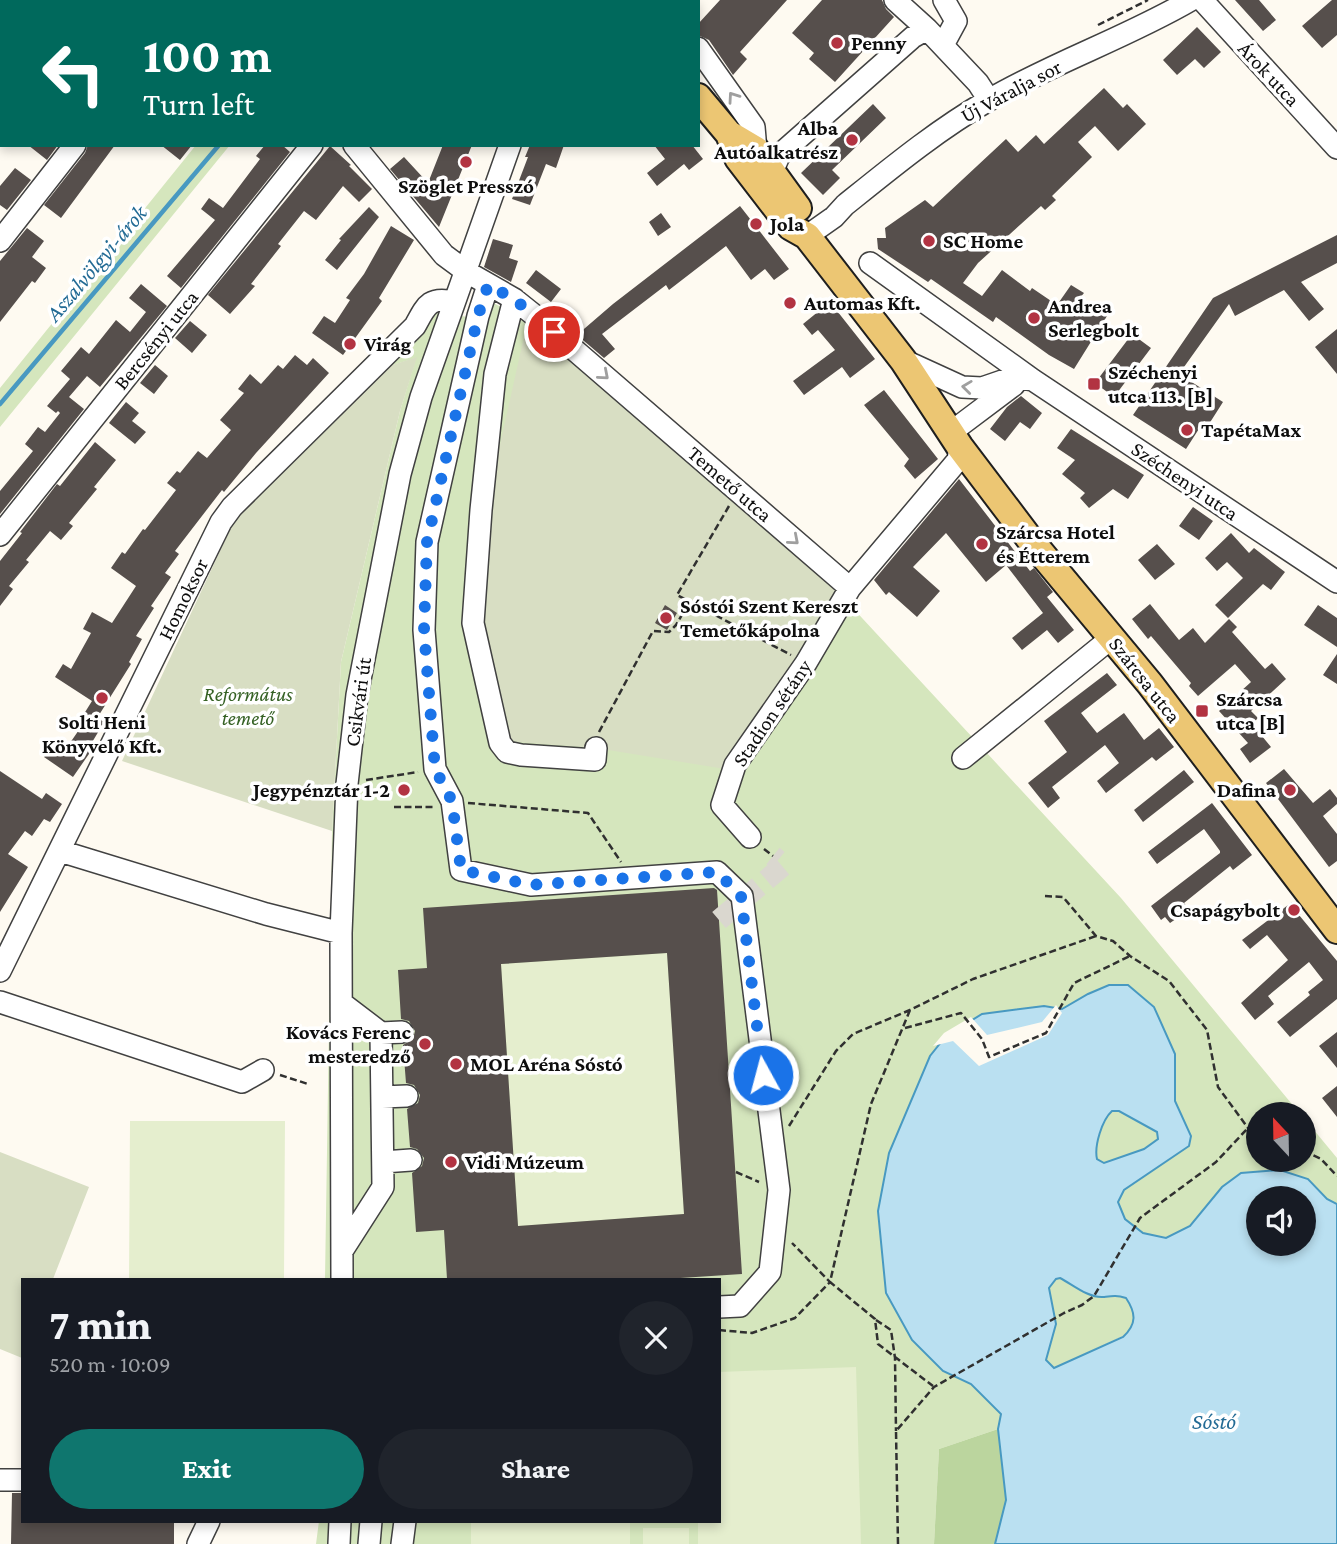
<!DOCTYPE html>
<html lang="en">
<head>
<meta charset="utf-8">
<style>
	:root { --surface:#171b24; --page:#20242c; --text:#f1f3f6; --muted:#9ea1a6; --accent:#0f766e }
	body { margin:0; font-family:"Crimson Pro",serif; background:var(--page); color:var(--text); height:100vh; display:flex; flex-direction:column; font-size:26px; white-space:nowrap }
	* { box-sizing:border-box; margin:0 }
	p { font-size:23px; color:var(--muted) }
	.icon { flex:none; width:38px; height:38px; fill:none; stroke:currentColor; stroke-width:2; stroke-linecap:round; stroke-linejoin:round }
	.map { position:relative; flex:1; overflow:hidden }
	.drawer { position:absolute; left:21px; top:1278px; width:700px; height:245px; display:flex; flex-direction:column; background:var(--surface); border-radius:0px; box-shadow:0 4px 10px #0003 }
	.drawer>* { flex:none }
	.hud { position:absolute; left:0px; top:0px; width:700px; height:147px; box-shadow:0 4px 10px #0003; background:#00695c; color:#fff; overflow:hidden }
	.needle { width:46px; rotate:338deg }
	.tools { position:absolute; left:1246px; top:1102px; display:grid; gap:14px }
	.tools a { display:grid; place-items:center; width:70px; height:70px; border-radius:50%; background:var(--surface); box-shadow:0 4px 10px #0003; font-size:35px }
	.pin { position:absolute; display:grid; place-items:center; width:60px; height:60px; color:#fff; margin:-30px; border:4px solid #fff; border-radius:50%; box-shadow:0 2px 7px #0007 }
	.me { position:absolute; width:77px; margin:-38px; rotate:353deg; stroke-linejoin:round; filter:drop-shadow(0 0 5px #0008) }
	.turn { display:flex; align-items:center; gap:24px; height:147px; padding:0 28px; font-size:32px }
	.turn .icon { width:91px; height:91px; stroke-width:2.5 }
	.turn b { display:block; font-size:49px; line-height:60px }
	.round { display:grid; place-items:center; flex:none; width:74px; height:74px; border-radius:37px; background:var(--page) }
	.overview { display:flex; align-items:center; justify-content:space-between; height:119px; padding:0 28px }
	h1 { font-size:42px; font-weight:800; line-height:52px }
	.button { display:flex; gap:14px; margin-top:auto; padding:14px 28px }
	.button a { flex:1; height:80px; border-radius:42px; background:var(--accent); color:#fff; font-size:28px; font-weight:800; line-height:80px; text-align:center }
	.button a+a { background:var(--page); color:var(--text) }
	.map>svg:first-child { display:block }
	.green { fill:#d5e6bd; fill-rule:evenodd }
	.forest { fill:#bbd59e }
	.cemetery { fill:#d8dec3 }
	.pitch { fill:#e5eece }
	.water { fill:#bae0f1; stroke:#4899c1; stroke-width:2; fill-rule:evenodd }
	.pier { fill:#fefaf1 }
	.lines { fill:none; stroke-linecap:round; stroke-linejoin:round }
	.stream { stroke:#4899c1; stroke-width:4.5 }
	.building { fill:#564f4c; fill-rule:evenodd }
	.minor-tunnel { stroke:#dad7cf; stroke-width:21; stroke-dasharray:21 10; stroke-linecap:butt }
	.minor-casing { stroke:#414141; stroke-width:24 }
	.major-casing { stroke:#1f1f1f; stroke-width:30 }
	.path { stroke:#303030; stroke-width:2.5; stroke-dasharray:7 3.5; stroke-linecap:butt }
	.minor { stroke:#fff; stroke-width:21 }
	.major { stroke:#ecc673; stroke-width:26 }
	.oneway { stroke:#9f9f9f }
	.route { stroke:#1a73e8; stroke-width:12; stroke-dasharray:0 21.6 }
	.poi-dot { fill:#b23342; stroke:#fff; stroke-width:2.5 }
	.labels { text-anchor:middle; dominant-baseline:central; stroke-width:7; stroke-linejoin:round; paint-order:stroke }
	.poi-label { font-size:21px; font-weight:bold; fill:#0e0e0e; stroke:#fff; text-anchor:start }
	.street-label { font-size:21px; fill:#0e0e0e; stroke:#fff }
	.park-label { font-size:21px; font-style:italic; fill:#356124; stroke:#fff }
	.water-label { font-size:23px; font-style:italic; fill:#236b95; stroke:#fff }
</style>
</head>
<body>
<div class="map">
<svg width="1337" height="1544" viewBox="0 0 1337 1544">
	<rect width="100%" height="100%" fill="#fefaf1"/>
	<!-- green -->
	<path class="green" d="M0 0H70L2 2 0 89Z
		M196 145H230L0 427V388Z
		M477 295 532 322 525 332 838 592 1121 898 1301 1115H1258V1160H1304V1118L1337 1158V1308L1190 1544 1109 1396 1212 1199 1190 1226 1166 1238 1143 1233 1125 1219 1118 1202 1124 1190 1189 1146 1191 1136 1174 1101 1175 1054 1109 985 1088 994 1062 1009 1044 1006 1066 1251 1049 1288 1056 1279 1060 1278C1072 1284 1084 1293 1097 1296 1108 1298 1113 1294 1126 1298 1136 1313 1137 1324 1123 1336L1054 1368 1046 1360 971 1384 1001 1414 998 1429 939 1449 934 1544H316L319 1521H719V1279H325L332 831 341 662 400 411 416 358 383 368 432 310 467 317ZM1258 1199H1304V1244H1258Z
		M1112 1111H1119L1157 1132 1158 1139 1144 1149 1104 1163 1097 1159C1094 1146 1102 1120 1112 1111Z"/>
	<!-- forest -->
	<path class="forest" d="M998 1429 1006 1500 995 1544H934L939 1449Z"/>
	<!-- cemetery -->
	<path class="cemetery" d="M532 322 838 592 725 769 596 748 505 741 478 623 490 490 525 332Z
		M417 357 400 411 341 662 332 831 122 761 234 521 383 368Z
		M0 1152 89 1187 53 1279H23L22 1358 0 1349Z"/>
	<!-- pitch -->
	<path class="pitch" d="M667 953 684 1214 518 1226 501 964Z
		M130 1121H285L284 1279H129Z
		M856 1367 861 1544H698V1521H719V1372Z
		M471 1521H630V1544H471Z
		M643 1528H689V1544H643Z"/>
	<!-- water -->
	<path class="water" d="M1109 985H1128L1154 1007 1175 1054V1101L1191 1136 1189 1146 1124 1190 1118 1202 1125 1219 1143 1233 1166 1238 1190 1226 1222 1187 1241 1173 1280 1170 1308 1179 1327 1199 1337 1204V1544H995L1006 1500 998 1429 1001 1414 971 1384 943 1371 912 1340 886 1293 878 1211 889 1153 930 1056 946 1036 982 1014 1044 1006 1062 1009 1088 994ZM1112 1111H1119L1157 1132 1158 1139 1144 1149 1104 1163 1097 1159C1094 1146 1102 1120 1112 1111ZM1258 1199H1304V1244H1258ZM1060 1278C1072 1284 1088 1298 1103 1297 1112 1296 1116 1295 1126 1298 1136 1313 1137 1324 1123 1337L1054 1368 1046 1360 1056 1324 1049 1288 1056 1279Z"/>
	<!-- pier -->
	<path class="pier" d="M1056 1005 1062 1013 1048 1035 979 1066 953 1041 933 1046 944 1033 971 1017 987 1035 1042 1022Z"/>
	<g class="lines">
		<!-- stream -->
		<path class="stream" d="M0 404 219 145"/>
	</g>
	<!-- building -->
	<path class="building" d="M720 0H787L740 52 747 59 733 75 709 40 698 35V24Z
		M822 0H882L886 9 894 17 835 82 809 59 814 53 792 33Z
		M1235 0H1259L1276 20 1263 31Z
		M1332 0H1337V35L1322 48 1302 26Z
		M1197 27 1221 52 1204 68 1195 59 1177 75 1163 60Z
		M1104 88 1123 108 1127 104 1146 124 1118 151 1095 126 1078 142 1092 157 1052 196 1056 200 1045 210 1041 206 978 263 963 283 982 296 1002 270 1030 291 1032 288 1057 305 1071 285 1084 293 1079 299 1107 316 1074 369 1049 355 996 317 993 322 931 279 928 282 878 249 877 238H886L885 228 925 200 933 207 1006 139 1018 152 1036 135 1044 144Z
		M873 104 886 118 832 170 840 178 823 195 801 173Z
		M28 145H58L47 160Z
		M88 145H115L61 218 44 205 85 153Z
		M161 145H192L180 160Z
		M265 145H282L290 152 181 288 167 276 215 220 201 209 209 198 223 208 260 159 256 156Z
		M443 145H472L439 227 390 169 404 157 428 183Z
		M530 145H564L556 168 546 164 530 205 512 199 528 157H525Z
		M654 145H692L703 159 689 170 684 164 657 186 647 173 665 159Z
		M330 146 351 165 349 166 372 189 359 202 343 186 316 220 304 211 278 244 281 246 251 284 255 286 230 314 208 295Z
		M15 168 31 180 7 210 0 205V186Z
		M740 206 789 269 774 280 765 269 751 280 726 246 669 290 666 285 602 334 615 349 604 358 577 335 613 304Z
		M369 207 379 217 337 270 325 260 341 240 339 239Z
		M661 213 671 227 658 236 649 222Z
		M391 226 414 240 379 298 382 301 343 355 312 333 324 316 335 323 350 300 346 298 364 274Z
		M27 228 44 241 32 257 46 268 35 283 32 281 0 322V261Z
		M1337 235V263L1301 282 1324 309 1309 321 1284 290 1235 316 1229 304 1179 374 1223 402 1209 424 1204 421 1186 449 1133 415 1213 298Z
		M493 239 513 245 509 258 518 261 511 282 484 267Z
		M536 270 561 289 551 302 526 283Z
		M141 284 167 306 100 387 87 376 69 397 84 409 0 514V491L33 451 25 444 38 427 45 432 60 413 58 411 56 413 47 406 70 379 61 371 81 347 89 354 116 320 130 332 146 312 129 298Z
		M830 302 875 359 850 378 842 367 804 395 793 381 835 350 818 330 812 335 803 324Z
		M190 321 207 335 192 353 175 338Z
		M1337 329V374L1315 347Z
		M1132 334 1151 348 1114 397 1095 383Z
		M295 355 307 365 313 358 329 373 256 453 224 492 222 490 175 551 179 554 165 573 171 577 151 606 154 608 136 636 142 639 129 662 131 664 99 715 106 719 88 749 91 751 73 777 44 757 52 746 63 753 81 727 77 725 92 701 55 677 63 664 71 669 91 633 83 629 92 612 112 623 136 586 111 568 122 552 125 554 143 529 145 530 176 490 167 483 177 471 180 473 198 451 207 458 231 430 220 420 244 393 238 389 250 374 261 384 278 365 283 369Z
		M155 365 168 376 154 394 140 383Z
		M884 390 938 459 915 479 904 466 909 459 864 405Z
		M1021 396 1042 413 1030 429 1020 422 1005 441 990 429 1007 407Z
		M126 402 139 413 132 421 146 432 135 444 109 423Z
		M1071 429 1144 475 1128 499 1113 489 1089 508 1080 498 1085 493 1062 474 1075 460 1057 448Z
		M95 442 116 460 94 487 97 489 69 523 73 526 61 540 50 531 26 560 29 562 9 586 13 589 0 606V561L22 533 20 532 57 484 60 486Z
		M959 479 1030 571 1034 568 1053 592 1047 597 1074 630 1058 643 1047 630 1022 650 1012 638 1043 613 1006 565 986 582 946 533 913 567 940 591 917 617 889 592 886 595 874 580Z
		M1193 507 1213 521 1199 540 1179 526Z
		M1231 533 1249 553 1254 548 1285 572 1271 590 1263 584 1228 618 1215 605 1243 578 1227 562 1217 571 1205 558Z
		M1157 544 1175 564 1155 580 1138 560Z
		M1150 604 1179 640 1193 628 1205 643 1229 619 1237 627 1232 632 1265 669 1272 663 1286 679 1251 711 1258 718 1252 724 1271 747 1250 763 1240 749 1248 743 1219 711 1251 682 1235 664 1198 696 1189 686 1191 683 1151 636 1148 639 1132 619Z
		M665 605 677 613 667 630 655 623Z
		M1318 605 1337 618V647L1304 625Z
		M1337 654V684L1323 675Z
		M1107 673 1117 685 1081 713 1097 733 1124 713 1144 740 1159 728 1174 747 1156 761 1152 757 1106 793 1097 781 1119 763 1105 745 1052 787 1060 798 1048 808 1028 783 1067 752 1044 721Z
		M1284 769 1313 803 1330 789 1337 798V804L1323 816 1337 834V861L1329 867 1266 783Z
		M1184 770 1194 782 1143 822 1134 810Z
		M0 771 42 799 46 793 62 804 50 822 44 819 32 836 25 831 8 854 28 867 0 912Z
		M1212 803 1252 855 1233 870 1230 866 1184 903 1189 910 1170 923 1165 917 1161 920 1151 906 1220 853V851L1204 829 1157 864 1148 852Z
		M714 888 717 890 742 1274 665 1279H447L444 1230 416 1232 412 1173 422 1166 424 1158 417 1149 410 1147 407 1109 418 1103 420 1095 414 1085 406 1083 403 1045 413 1039 415 1031 409 1021 401 1019 398 970 427 968 423 908ZM667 953 684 1214 518 1226 501 964Z
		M1292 902 1301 914 1299 915 1337 961V999L1290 1037 1277 1022 1310 995 1308 992 1323 980 1309 962 1268 996 1274 1004 1255 1020 1241 1003 1288 960 1267 935 1250 949 1242 940Z
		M1337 1032V1068L1319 1046Z
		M1337 1086V1117L1322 1098Z
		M12 1493H23V1521H174V1544H11Z"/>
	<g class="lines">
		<!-- minor-tunnel -->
		<path class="minor-tunnel" d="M719 920 784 865 773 856"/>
		<!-- minor casing -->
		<g class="minor-casing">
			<path id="minor" d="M218 0 220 2
				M665 0 666 2
				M895 0 927 29
				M1202 0 1337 148
				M187 2 189 0
				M552 2 553 0
				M577 2 579 0
				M943 45 956 21 944 0
				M698 48 754 127 756 150
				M354 145 444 255 467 272 514 299 534 315 850 588 958 460 960 447
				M772 172 779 156 785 150 913 37 927 29 978 83 989 100
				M807 236 834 217 845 205C891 168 937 130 989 100 1054 62 1126 38 1191 0
				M0 241 75 145
				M870 263 1033 380 1337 582
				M488 285 478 316 427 542 424 630 435 769 452 801 461 870 531 885 717 872 742 896 779 1190 770 1272 740 1306 719 1307
				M514 299 495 374 481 510 473 623 500 743 507 752 521 755 595 760 596 748
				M903 360 962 387 982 388 1014 377 1033 380
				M950 433 1014 385
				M0 535 312 145
				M963 758 1104 644 1108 634
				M750 837 722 805 735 765 806 663 850 588
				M60 851 266 914 341 933
				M0 971 221 522 232 507 415 326C426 306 429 296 454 302
				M0 1002 242 1082 263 1070
				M381 1033 402 1032
				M382 1097 407 1096
				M383 1162 411 1160
				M342 1251 383 1187 381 1033 343 1004
				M342 1279 341 933 347 784 357 695 400 474 421 397 510 145
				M0 1480H23
				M198 1544 209 1521
				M339 1544 340 1521
				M369 1544 371 1521
				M402 1544 405 1521"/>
		</g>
		<!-- major casing -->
		<g class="major-casing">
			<path id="major" d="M604 0 606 2
				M634 0 635 2
				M698 97 729 134 756 150 798 208
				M729 134 738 158 791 227 807 236 903 360 960 447 1032 542 1150 684 1337 930"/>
		</g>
		<!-- path -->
		<path class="path" d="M338 2 339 0
			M1098 25 1148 0
			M729 506 677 595 791 655
			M599 732 653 631 669 632 676 625 690 601
			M366 780 418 772
			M468 803 588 813 621 862
			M394 807H434
			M764 849 773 856
			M1045 896 1063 897 1096 936 1113 941 1130 956 1169 981 1207 1030 1218 1087 1248 1128 1258 1132
			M910 1010 871 1104 830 1282 875 1319 878 1344 933 1386
			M905 1028 961 1013 982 1039 989 1057 1046 1033 1074 983 1130 956
			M280 1075 308 1084
			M789 1126 836 1051 853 1034 910 1010 973 979 1096 936
			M1304 1151 1321 1159 1337 1176
			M736 1172 759 1182
			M876 1320 891 1330 895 1358 896 1431
			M719 1330 752 1333 795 1318 830 1282 792 1243
			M898 1544 896 1431 934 1387 1064 1313 1082 1305 1094 1296 1140 1218 1216 1162 1248 1128"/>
		<!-- minor -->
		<use href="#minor" class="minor"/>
		<!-- major -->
		<use href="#major" class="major"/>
	</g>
	<!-- one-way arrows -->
	<defs><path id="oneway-chevron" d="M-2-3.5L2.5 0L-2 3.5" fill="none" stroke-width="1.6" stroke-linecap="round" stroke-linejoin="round" transform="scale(1.75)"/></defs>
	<g class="oneway">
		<use href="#oneway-chevron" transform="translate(733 97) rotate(-125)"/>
		<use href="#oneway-chevron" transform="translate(604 375) rotate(41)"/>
		<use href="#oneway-chevron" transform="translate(967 387) rotate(-173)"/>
		<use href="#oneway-chevron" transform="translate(794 540) rotate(41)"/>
	</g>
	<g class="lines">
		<!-- route -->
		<path class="route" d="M554 332 514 299 488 285 478 316 427 542 424 630 435 769 452 801 461 870 531 885 717 872 741 896 763 1075"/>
	</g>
	<!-- markers -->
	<g class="poi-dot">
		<circle cx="837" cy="43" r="7"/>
		<circle cx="852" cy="140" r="7"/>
		<circle cx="466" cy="162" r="7"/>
		<circle cx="756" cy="224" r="7"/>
		<circle cx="929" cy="241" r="7"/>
		<circle cx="790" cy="303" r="7"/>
		<circle cx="1034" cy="318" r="7"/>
		<circle cx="350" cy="344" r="7"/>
		<rect x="1087" y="377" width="14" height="14" rx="3.5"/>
		<circle cx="1187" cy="430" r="7"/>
		<circle cx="982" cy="544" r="7"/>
		<circle cx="666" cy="618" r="7"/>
		<circle cx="102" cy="698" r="7"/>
		<rect x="1195" y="704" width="14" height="14" rx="3.5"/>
		<circle cx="404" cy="790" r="7"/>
		<circle cx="1290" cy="790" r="7"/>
		<circle cx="1294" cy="910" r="7"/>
		<circle cx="425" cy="1044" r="7"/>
		<circle cx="456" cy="1064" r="7"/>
		<circle cx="451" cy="1162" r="7"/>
	</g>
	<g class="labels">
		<!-- poi labels -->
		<g class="poi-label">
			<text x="851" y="43">Penny</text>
			<text x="838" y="128" text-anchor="end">Alba<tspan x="838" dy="24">Autóalkatrész</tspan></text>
			<text x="466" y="186" text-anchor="middle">Szöglet Presszó</text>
			<text x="770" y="224">Jola</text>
			<text x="943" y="241">SC Home</text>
			<text x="804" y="303">Automas Kft.</text>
			<text x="1048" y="306">Andrea<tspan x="1048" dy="24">Serlegbolt</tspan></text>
			<text x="364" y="344">Virág</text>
			<text x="1108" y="372">Széchenyi<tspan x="1108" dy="24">utca 113. [B]</tspan></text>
			<text x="1201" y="430">TapétaMax</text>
			<text x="996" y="532">Szárcsa Hotel<tspan x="996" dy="24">és Étterem</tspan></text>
			<text x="680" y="606">Sóstói Szent Kereszt<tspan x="680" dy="24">Temetőkápolna</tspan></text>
			<text x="1216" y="699">Szárcsa<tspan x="1216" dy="24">utca [B]</tspan></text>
			<text x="102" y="722" text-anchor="middle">Solti Heni<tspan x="102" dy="24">Könyvelő Kft.</tspan></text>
			<text x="390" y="790" text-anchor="end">Jegypénztár 1-2</text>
			<text x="1276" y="790" text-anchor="end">Dafina</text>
			<text x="1280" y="910" text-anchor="end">Csapágybolt</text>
			<text x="411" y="1032" text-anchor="end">Kovács Ferenc<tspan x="411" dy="24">mesteredző</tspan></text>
			<text x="470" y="1064">MOL Aréna Sóstó</text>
			<text x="465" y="1162">Vidi Múzeum</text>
		</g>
		<!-- street labels -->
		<g class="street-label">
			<text transform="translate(1269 74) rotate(47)">Árok utca</text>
			<text transform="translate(1011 91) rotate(-28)">Új Váralja sor</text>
			<text transform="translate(156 340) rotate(-51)">Bercsényi utca</text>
			<text transform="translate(1185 481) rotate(34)">Széchenyi utca</text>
			<text transform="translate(730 484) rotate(41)">Temető utca</text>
			<text transform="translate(183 599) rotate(-64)">Homoksor</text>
			<text transform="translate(1145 680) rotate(52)">Szárcsa utca</text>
			<text transform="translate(358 702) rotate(-82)">Csikvári út</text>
			<text transform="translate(772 713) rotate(-56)">Stadion sétány</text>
		</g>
		<!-- park labels -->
		<g class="park-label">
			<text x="248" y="694">Református<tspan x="248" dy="24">temető</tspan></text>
		</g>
		<!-- water labels -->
		<g class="water-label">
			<text transform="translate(96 263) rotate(-50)">Aszalvölgyi-árok</text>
			<text x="1214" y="1421">Sóstó</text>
		</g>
	</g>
</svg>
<div class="tools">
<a><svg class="needle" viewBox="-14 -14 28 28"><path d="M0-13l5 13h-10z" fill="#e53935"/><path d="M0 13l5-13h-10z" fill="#9ea1a6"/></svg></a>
<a><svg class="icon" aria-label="sound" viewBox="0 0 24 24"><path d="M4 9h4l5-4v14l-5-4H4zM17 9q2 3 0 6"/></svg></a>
</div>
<div class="pin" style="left:554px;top:332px;background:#d93025"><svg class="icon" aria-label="arrive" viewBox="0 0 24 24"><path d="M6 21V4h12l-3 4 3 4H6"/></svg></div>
<svg class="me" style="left:763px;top:1075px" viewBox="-20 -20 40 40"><circle r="17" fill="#1a73e8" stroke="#fff" stroke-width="3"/><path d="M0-11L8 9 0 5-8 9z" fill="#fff"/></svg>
<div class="hud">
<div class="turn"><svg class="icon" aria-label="left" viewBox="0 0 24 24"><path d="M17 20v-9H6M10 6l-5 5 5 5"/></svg><div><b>100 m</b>Turn left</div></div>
</div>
<section class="drawer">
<div class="overview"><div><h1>7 min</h1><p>520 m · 10:09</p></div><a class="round"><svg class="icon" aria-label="close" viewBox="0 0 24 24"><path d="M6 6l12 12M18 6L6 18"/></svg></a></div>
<div class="button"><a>Exit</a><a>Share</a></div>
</section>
</div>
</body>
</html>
